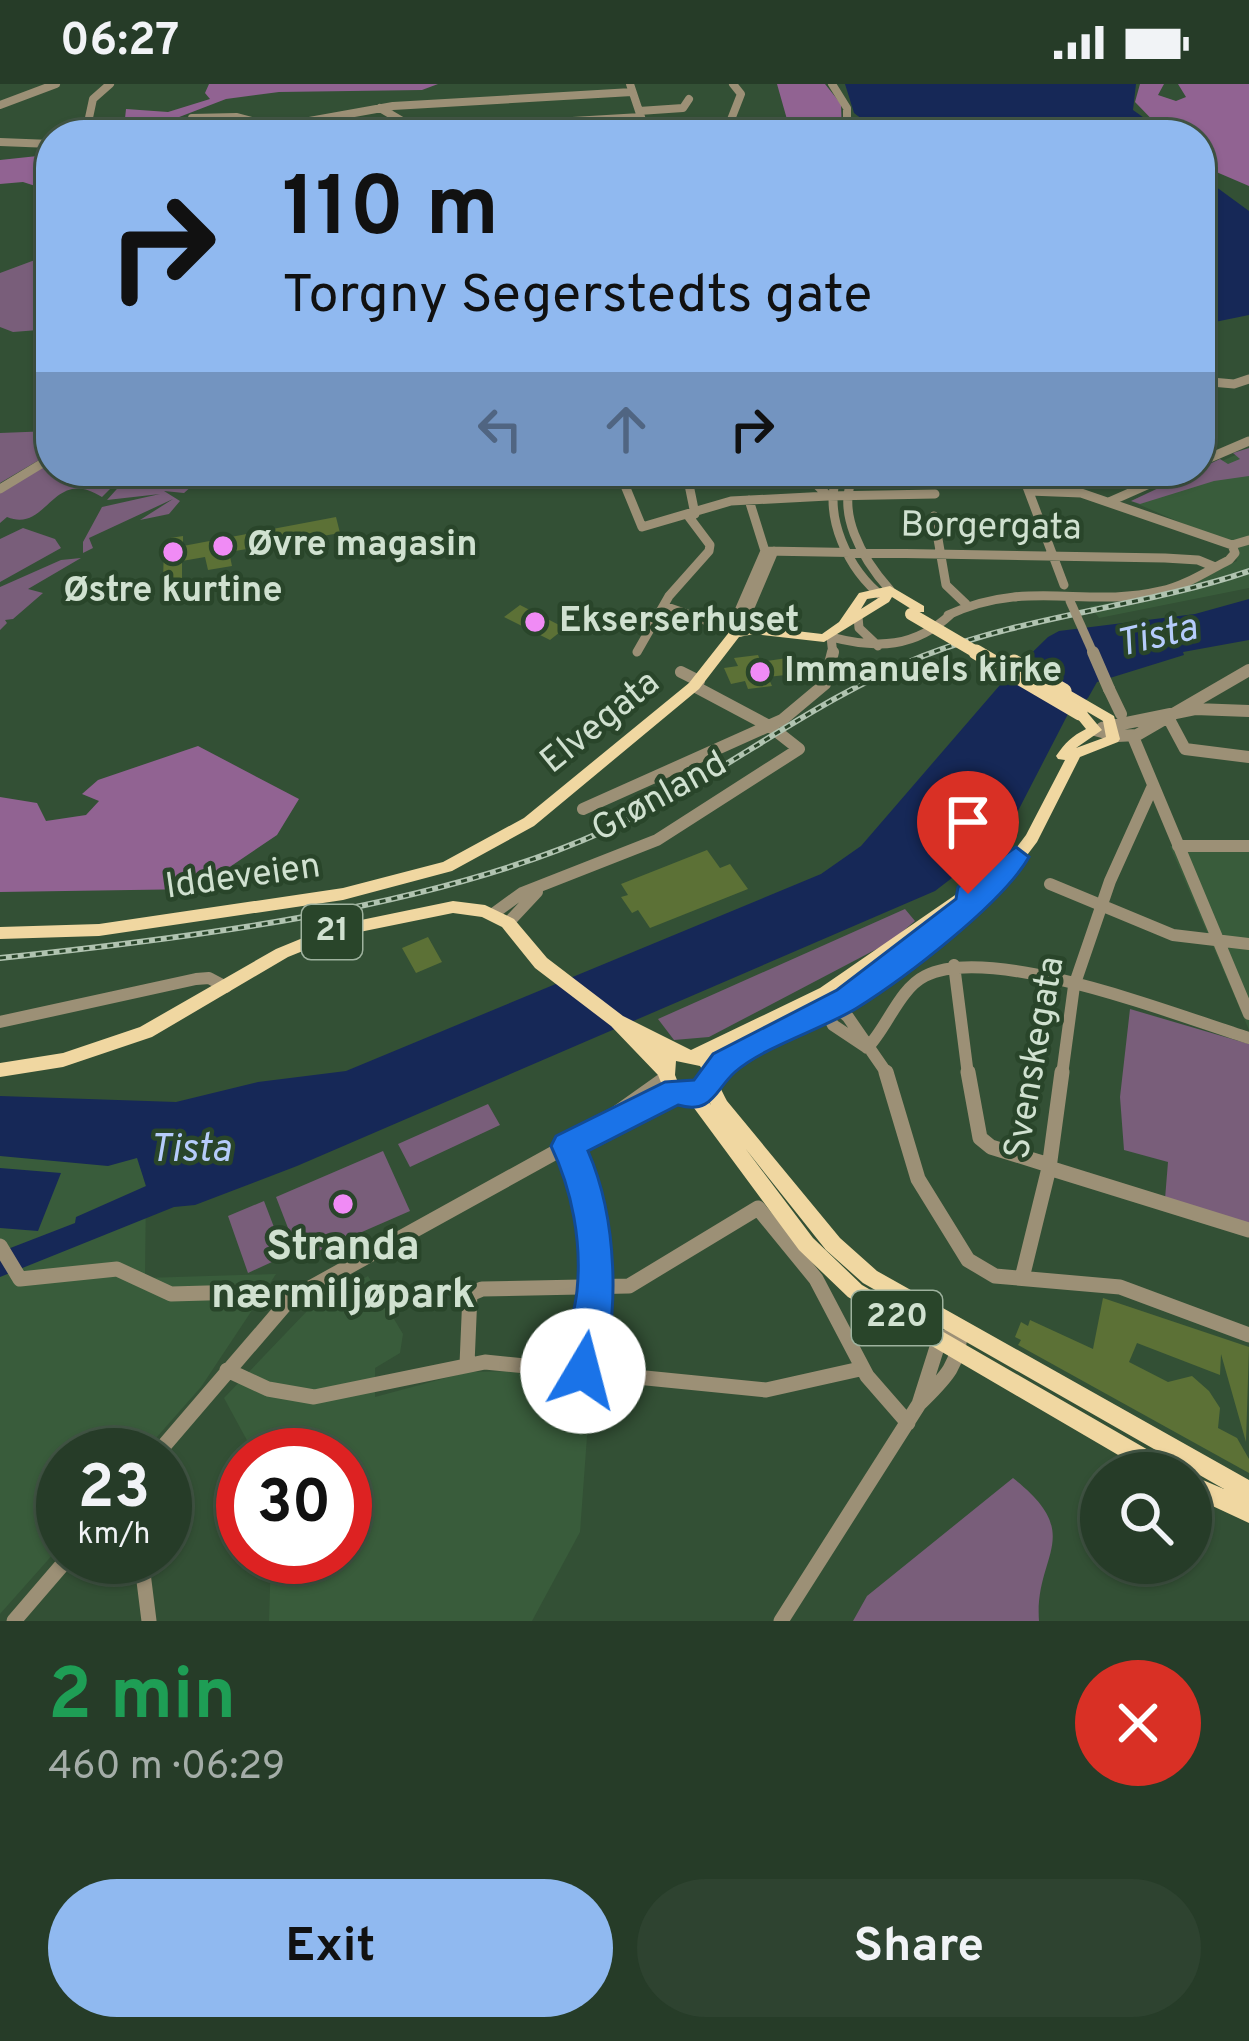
<!DOCTYPE html>
<html lang="en">
<head>
<meta charset="utf-8">
<style>
	:root { --surface:#263c28; --page:#2e4330; --text:#f1f3f6; --muted:#a4ada8; --line:#425645; --accent:#90b9f0 }
	body { margin:0; font-family:Overpass,sans-serif; background:var(--page); color:var(--text); height:100vh; display:flex; flex-direction:column; font-size:45px; white-space:nowrap }
	* { box-sizing:border-box; margin:0 }
	p { font-size:39px; color:var(--muted) }
	.icon { flex:none; width:66px; height:66px; fill:none; stroke:currentColor; stroke-width:2; stroke-linecap:round; stroke-linejoin:round }
	.map { position:relative; height:1537px; overflow:hidden }
	.sheet { display:flex; flex-direction:column; background:var(--surface); flex:1 }
	.sheet>* { flex:none }
	.guide { position:absolute; left:36px; top:36px; width:1179px; height:366px; border-radius:48px; box-shadow:0 3px 9px #0004,0 0 0 3px var(--line); background:#90b9f0; color:#111; overflow:hidden }
	.tools { position:absolute; left:1080px; top:1368px; display:grid; gap:24px }
	.tools a { display:grid; place-items:center; width:132px; height:132px; border-radius:50%; background:var(--surface); box-shadow:0 3px 9px #0004,0 0 0 3px var(--line); font-size:60px }
	.speed { position:absolute; left:36px; top:1344px; display:flex; gap:24px; font-size:60px; font-weight:700; text-align:center }
	.speed>* { display:grid; place-content:center; width:156px; height:156px; border-radius:50%; background:var(--surface); box-shadow:0 3px 9px #0004,0 0 0 3px var(--line); line-height:1 }
	.speed small { font-size:30px; font-weight:400 }
	.speed .limit { border:18px solid #d22; background:#fff; color:#111 }
	.pin { position:absolute; display:grid; place-items:center; width:102px; height:102px; color:#fff; margin:-123px -51px; border-radius:50% 50% 50% 0; rotate:-45deg; box-shadow:0 0 12px #0007 }
	.pin .icon { rotate:45deg }
	.me { position:absolute; width:132px; margin:-66px; rotate:8deg; stroke-linejoin:round; filter:drop-shadow(0 0 9px #0008) }
	.turn { display:flex; align-items:center; gap:42px; height:252px; padding:0 48px; font-size:54px }
	.turn .icon { width:156px; height:156px; stroke-width:2.5 }
	.turn b { display:block; font-size:84px; line-height:102px }
	.lanes { display:flex; align-items:center; height:114px; padding:0 48px; background:#0003; justify-content:center; gap:60px; direction:ltr }
	.lanes .off { opacity:.35 }
	.round { display:grid; place-items:center; flex:none; width:126px; height:126px; border-radius:63px; background:var(--page) }
	.headline { display:flex; align-items:center; justify-content:space-between; height:204px; padding:0 48px }
	h1 { font-size:72px; font-weight:700; line-height:90px; color:#1e9e55 }
	.primary-button { display:flex; gap:24px; margin-top:auto; padding:24px 48px }
	.primary-button a { flex:1; height:138px; border-radius:72px; background:var(--accent); color:#111; font-size:48px; font-weight:700; line-height:138px; text-align:center }
	.primary-button a+a { background:var(--page); color:var(--text) }
	.status { display:flex; justify-content:space-between; align-items:center; height:84px; padding:0 60px; background:var(--surface); direction:ltr }
	.status svg { height:33px; fill:currentColor }
	.map>svg:first-child { display:block }
	.built { fill:#395c3b }
	.green { fill:#795e7a }
	.forest { fill:#916392 }
	.water { fill:#162857 }
	.building { fill:#5c7136 }
	.lines { fill:none; stroke-linecap:round; stroke-linejoin:round }
	.minor-far3 { stroke:#9c9076; stroke-width:8 }
	.minor-far2 { stroke:#9c9076; stroke-width:9 }
	.minor-far1 { stroke:#9c9076; stroke-width:12 }
	.minor { stroke:#9c9076; stroke-width:15 }
	.major { fill:#f0d7a1; fill-rule:evenodd }
	.rail-casing { stroke:#b0c3b0; stroke-width:6 }
	.rail { stroke:#29452a; stroke-width:3; stroke-dasharray:6; stroke-linecap:butt }
	.minor-bridge-far1 { stroke:#9c9076; stroke-width:9 }
	.minor-bridge { stroke:#9c9076; stroke-width:12 }
	.major-bridge-far1 { stroke:#f0d7a1; stroke-width:12 }
	.major-bridge { stroke:#f0d7a1; stroke-width:15 }
	.route { fill:#1a73e8; stroke:#114b97; stroke-width:3 }
	.poi-dot { fill:#f08bf5; stroke:#29452a; stroke-width:4.5 }
	.labels { text-anchor:middle; dominant-baseline:central; stroke-width:9; stroke-linejoin:round; paint-order:stroke }
	.shield { fill:#29452a; stroke:#9eb29e; stroke-width:3 }
	.shield-label { font-size:33px; font-weight:bold; fill:#d0e1d0 }
	.street-label { font-size:36px; fill:#d0e1d0; stroke:#29452a }
	.poi-label { font-size:36px; font-weight:bold; fill:#d0e1d0; stroke:#29452a; text-anchor:start }
	.water-label { font-size:39px; font-style:italic; fill:#b6ccfb; stroke:#29452a }
	.near-poi-label { font-size:42px; font-weight:bold; fill:#d0e1d0; stroke:#29452a }
</style>
</head>
<body>
<div class="status"><b>06:27</b><svg viewBox="0 0 49 12"><path d="M0 12V9h3v3zM5 12V6h3v6zM10 12V3h3v9zM15 12V0h3v12zM26 1h20v11H26zM47 4h2v5h-2z"/></svg></div>
<div class="map">
<svg width="1249" height="1537" viewBox="0 0 1249 1537">
	<rect width="100%" height="100%" fill="#335035"/>
	<!-- built -->
	<path class="built" d="M1249 365V504L1099 534 1090 522 1156 512 1237 477 1232 461 1131 417Z
		M1170 762 1249 763V946Z
		M0 1064 138 1073 146 1103 145 1194 276 1190 201 1303 141 1371H63V1459L0 1530Z
		M368 1192 403 1250 400 1269 375 1284V1313L468 1288 530 1287 591 1298 580 1448 532 1537H269L271 1473H345V1371H255L224 1314 308 1226Z"/>
	<!-- green -->
	<path class="green" d="M51 170V245L13 248 0 243V189Z
		M51 347V369L0 399V349Z
		M1249 364V392L1214 397 1140 420 1131 417 1220 375 1228 380 1240 375 1233 369Z
		M51 376V387H128L102 413C52 381 48 450 7 433L0 439V406Z
		M133 387H209L184 409 164 407 180 417 169 430 140 436 173 415 89 454 93 464 83 469V458L102 423 160 410 107 416Z
		M23 444 55 455 61 464 0 498V455Z
		M81 474 28 505 43 509 13 535 5 536 7 539 0 546V503L61 476Z
		M905 825 915 837 890 858 709 953 674 956 658 935Z
		M1130 925 1249 960V1140L1165 1115 1168 1078 1124 1066 1120 1013Z
		M488 1020 500 1041 410 1083 398 1060Z
		M383 1067 410 1127 300 1175 276 1113Z
		M264 1117 285 1172 248 1189 228 1132Z
		M1013 1394C1087 1452 1034 1470 1039 1537H853L867 1512Z"/>
	<!-- forest -->
	<path class="forest" d="M209 0H438L422 6 279 8 226 15 174 35 170 48 183 51H110L124 44 126 25 168 28 210 15 205 9Z
		M777 0H825L841 20 842 51H768L790 46Z
		M1140 0H1164L1158 11 1176 17 1186 13 1178 0H1249V102L1200 81V51H1167L1135 18Z
		M47 71 46 81 35 88 51 89V107L23 98 0 100V76Z
		M198 662 299 715 277 751 197 805 0 808V713L37 719 46 737 86 731 99 717 82 710 98 696Z"/>
	<!-- water -->
	<path class="water" d="M845 0H1136L1133 26 1168 51H883L854 29Z
		M1200 84 1209 89 1208 97 1249 127V231L1200 241Z
		M1249 515V556L1183 568 1184 571 1097 598 1088 614 1068 630 1004 754 935 807 297 1082 195 1121 174 1123 0 1193V1168L75 1139 76 1133 146 1102 137 1074 108 1082 0 1072V1012L176 1018 258 998 346 987 821 790 861 762 1006 594 1048 553 1059 547 1195 530Z
		M0 1084 61 1089 38 1147 0 1144Z"/>
	<!-- building -->
	<path class="building" d="M336 433 340 449 229 468 232 482 208 486 205 473 182 477V498L163 499 164 459 170 454 183 452V462Z
		M520 521 565 544 550 556 504 533Z
		M758 571 761 578 787 574 794 590 768 593 772 602 748 605 745 597 731 600 724 584 738 582 734 574Z
		M707 766 720 784 730 780 748 805 650 844 638 826 632 829 621 813 628 811 621 800Z
		M428 853 442 878 416 889 402 864Z
		M1103 1214 1249 1263 1246 1358 1221 1270 1220 1291 1137 1259 1129 1278 1168 1298 1192 1292 1209 1307 1220 1324 1218 1344 1237 1354 1249 1375V1389L1018 1261 1021 1256 1015 1253 1021 1238 1028 1242 1030 1236 1093 1265Z"/>
	<g class="lines">
		<!-- minor-far3 -->
		<path class="minor-far3" d="M630 0 647 51
			M832 0 847 24V51
			M0 21 56 0
			M380 24 419 47
			M639 27 683 24 689 15
			M192 34 237 33 304 51
			M276 43 393 22 632 8
			M416 46 641 33
			M94 51 87 43 93 15 110 0
			M725 51 741 10 733 0
			M0 58 51 60"/>
		<!-- minor-far2 -->
		<path class="minor-far2" d="M1200 297 1234 300 1249 295
			M1200 378 1249 357
			M619 387 642 443 731 417 828 412
			M803 387 828 412 935 410
			M838 387C822 432 848 486 884 514
			M856 387C833 426 863 476 890 506
			M1021 387 1064 501
			M687 391 695 430
			M688 393 750 387
			M0 405 51 374
			M1029 407 1081 409 1232 461
			M749 416 765 467
			M1111 417 1179 387
			M934 432 946 501 966 520
			M765 467 1165 474 1198 476 1215 483
			M664 522 739 548
			M948 531C1027 494 1086 525 1161 507 1185 502 1207 487 1229 476L1235 469 1232 461 1249 456
			M858 533 859 544 878 562
			M740 547 774 467
			M740 548 735 536 765 467
			M637 568 669 512 709 467 710 461 689 433
			M833 571 831 553C877 565 915 564 951 530"/>
		<!-- minor-far1 -->
		<path class="minor-far1" d="M681 588 699 597
			M1109 605 1121 630
			M1170 637 1185 665 1249 673
			M1102 644 1195 625 1249 627
			M1095 646 1117 652 1137 651 1249 586
			M1134 655 1249 930
			M583 725 782 636 825 600 833 568
			M1178 762H1249
			M1050 800 1173 851 1249 860
			M493 830 522 809 657 756 799 665 771 643 694 602
			M508 839 537 808
			M954 881 968 991
			M819 913 833 941 866 963
			M831 918 848 933 888 991
			M0 938 196 895 209 894 226 903
			M867 964C887 944 899 905 925 892 991 858 1178 932 1249 954
			M1062 991 1074 902 1110 797 1152 704"/>
		<!-- minor -->
		<path class="minor" d="M886 988 918 1095 968 1176 995 1192 1120 1203 1249 1251
			M968 988 980 1054 991 1063 1049 1081
			M625 1030 676 1007
			M567 1062C604 1135 595 1209 583 1287
			M1049 1084 1249 1146
			M0 1162 20 1195 117 1185 171 1210 242 1208 290 1215
			M1022 1194 1049 1084 1062 988
			M960 1246C960 1282 943 1296 919 1320L939 1257Z
			M467 1280 470 1210 482 1205 629 1202 758 1124 816 1195 867 1292 908 1339
			M227 1286 268 1305 314 1313 485 1278 766 1306 860 1285
			M156 1371 290 1215 583 1053 666 994
			M141 1473 149 1537
			M14 1537 69 1473
			M781 1537 919 1320"/>
		<!-- major -->
		<path class="major" d="M890 502 924 522V528H916L892 513 889 518 824 558 754 550 739 553 699 605 534 742 452 787 343 816 99 852 0 855V843L99 840 343 804 443 778 524 734 689 599 730 547 754 542 822 550 839 538 859 509ZM880 513 861 525 867 515Z
			M1064 603 1114 632 1120 655 1118 658 1080 673 1037 758 1015 787 984 816 853 920 730 984C716 999 718 999 727 1017L840 1154 877 1187 1249 1396V1439L1191 1412V1391L1224 1405 863 1199 826 1166 745 1064 813 1154 862 1201 1176 1382 1179 1389H1149L848 1213 799 1166 694 1024 664 1006 658 991 611 942 535 884 502 843 482 833 453 829 340 852 288 873 152 953 63 983 0 993V979L63 969 140 943 276 865 332 842 453 817 485 821 514 835 547 874 623 932 691 966 820 904 961 807 966 805 972 809 1005 779 1026 751 1065 676 1058 675 1056 672C1065 659 1072 652 1086 645L1073 629 1075 626 1083 625 1057 607ZM1086 627 1103 637 1106 653 1076 664 1102 646ZM889 873 841 910 715 977 712 972 832 914ZM676 977 700 982 703 987 701 1001 711 1021 706 1014 677 996 675 991Z"/>
		<!-- rail casing -->
		<g class="rail-casing">
			<path id="rail" d="M0 874C189 854 431 825 604 747 715 697 810 617 923 572 1028 531 1143 523 1249 487"/>
		</g>
		<!-- rail -->
		<use href="#rail" class="rail"/>
		<!-- minor-bridge-far1 -->
		<path class="minor-bridge-far1" d="M1070 517 1094 571"/>
		<!-- minor-bridge -->
		<path class="minor-bridge" d="M1093 568 1109 605"/>
		<!-- major-bridge-far1 -->
		<path class="major-bridge-far1" d="M911 530 981 571"/>
		<!-- major-bridge -->
		<path class="major-bridge" d="M976 568 1080 629
			M1014 578 1064 607"/>
	</g>
	<!-- route -->
	<path class="route" d="M1016 763 1029 773C1002 820 905 894 857 924 823 945 763 963 735 988 715 1006 712 1031 678 1021L588 1067C616 1131 623 1234 596 1299L583 1305 570 1299C559 1273 574 1236 577 1207 582 1158 572 1106 551 1062L556 1052 665 998 694 996 713 970 837 906 956 815 958 803Z"/>
	<!-- markers -->
	<g class="poi-dot">
		<circle cx="223" cy="462" r="12"/>
		<circle cx="173" cy="468" r="12"/>
		<circle cx="535" cy="538" r="12"/>
		<circle cx="760" cy="588" r="12"/>
		<circle cx="343" cy="1120" r="12"/>
	</g>
	<g class="labels">
		<!-- shield labels -->
		<g class="shield">
			<rect x="302" y="821" width="60" height="54" rx="9"/>
			<rect x="852" y="1207" width="90" height="54" rx="9"/>
		</g>
		<g class="shield-label">
			<text x="332" y="848">21</text>
			<text x="897" y="1234">220</text>
		</g>
		<!-- street labels -->
		<g class="street-label">
			<text transform="translate(991 444) rotate(1)">Borgergata</text>
			<text transform="translate(601 639) rotate(-39)">Elvegata</text>
			<text transform="translate(660 714) rotate(-29)">Grønland</text>
			<text transform="translate(243 794) rotate(-8)">Iddeveien</text>
			<text transform="translate(1036 974) rotate(-80)">Svenskegata</text>
		</g>
		<!-- poi labels -->
		<g class="poi-label">
			<text x="247" y="462">Øvre magasin</text>
			<text x="173" y="508" text-anchor="middle">Østre kurtine</text>
			<text x="559" y="538">Ekserserhuset</text>
			<text x="784" y="588">Immanuels kirke</text>
		</g>
		<!-- water labels -->
		<g class="water-label">
			<text transform="translate(1157 554) rotate(-13)">Tista</text>
			<text x="190" y="1067">Tista</text>
		</g>
		<!-- near-poi labels -->
		<g class="near-poi-label">
			<text x="343" y="1164">Stranda<tspan x="343" dy="48">nærmiljøpark</tspan></text>
		</g>
	</g>
</svg>
<div class="tools">
<a><svg class="icon" aria-label="search" viewBox="0 0 24 24"><circle cx="10" cy="10" r="6"/><path d="M15 15l6 6"/></svg></a>
</div>
<div class="speed"><div>23<small>km/h</small></div><div class="limit">30</div></div>
<div class="pin" style="left:968px;top:810px;background:#d93025"><svg class="icon" aria-label="arrive" viewBox="0 0 24 24"><path d="M6 21V4h12l-3 4 3 4H6"/></svg></div>
<svg class="me" style="left:583px;top:1287px" viewBox="-20 -20 40 40"><circle r="19" fill="#fff"/><path d="M0-13L10 11 0 6-10 11z" fill="#1a73e8"/></svg>
<div class="guide">
<div class="turn"><svg class="icon" aria-label="right" viewBox="0 0 24 24"><path d="M7 20v-9h11M14 6l5 5-5 5"/></svg><div><b>110 m</b>Torgny Segerstedts gate</div></div>
<div class="lanes"><svg class="icon off" aria-label="left" viewBox="0 0 24 24"><path d="M17 20v-9H6M10 6l-5 5 5 5"/></svg><svg class="icon off" aria-label="ahead" viewBox="0 0 24 24"><path d="M12 20V5M6 11l6-6 6 6"/></svg><svg class="icon" aria-label="right" viewBox="0 0 24 24"><path d="M7 20v-9h11M14 6l5 5-5 5"/></svg></div>
</div>
</div>
<section class="sheet">
<div class="headline"><div><h1>2 min</h1><p>460 m · 06:29</p></div><a class="round" style="background:#d93025;color:#fff"><svg class="icon" aria-label="close" viewBox="0 0 24 24"><path d="M6 6l12 12M18 6L6 18"/></svg></a></div>
<div class="primary-button"><a>Exit</a><a>Share</a></div>
</section>
</body>
</html>
